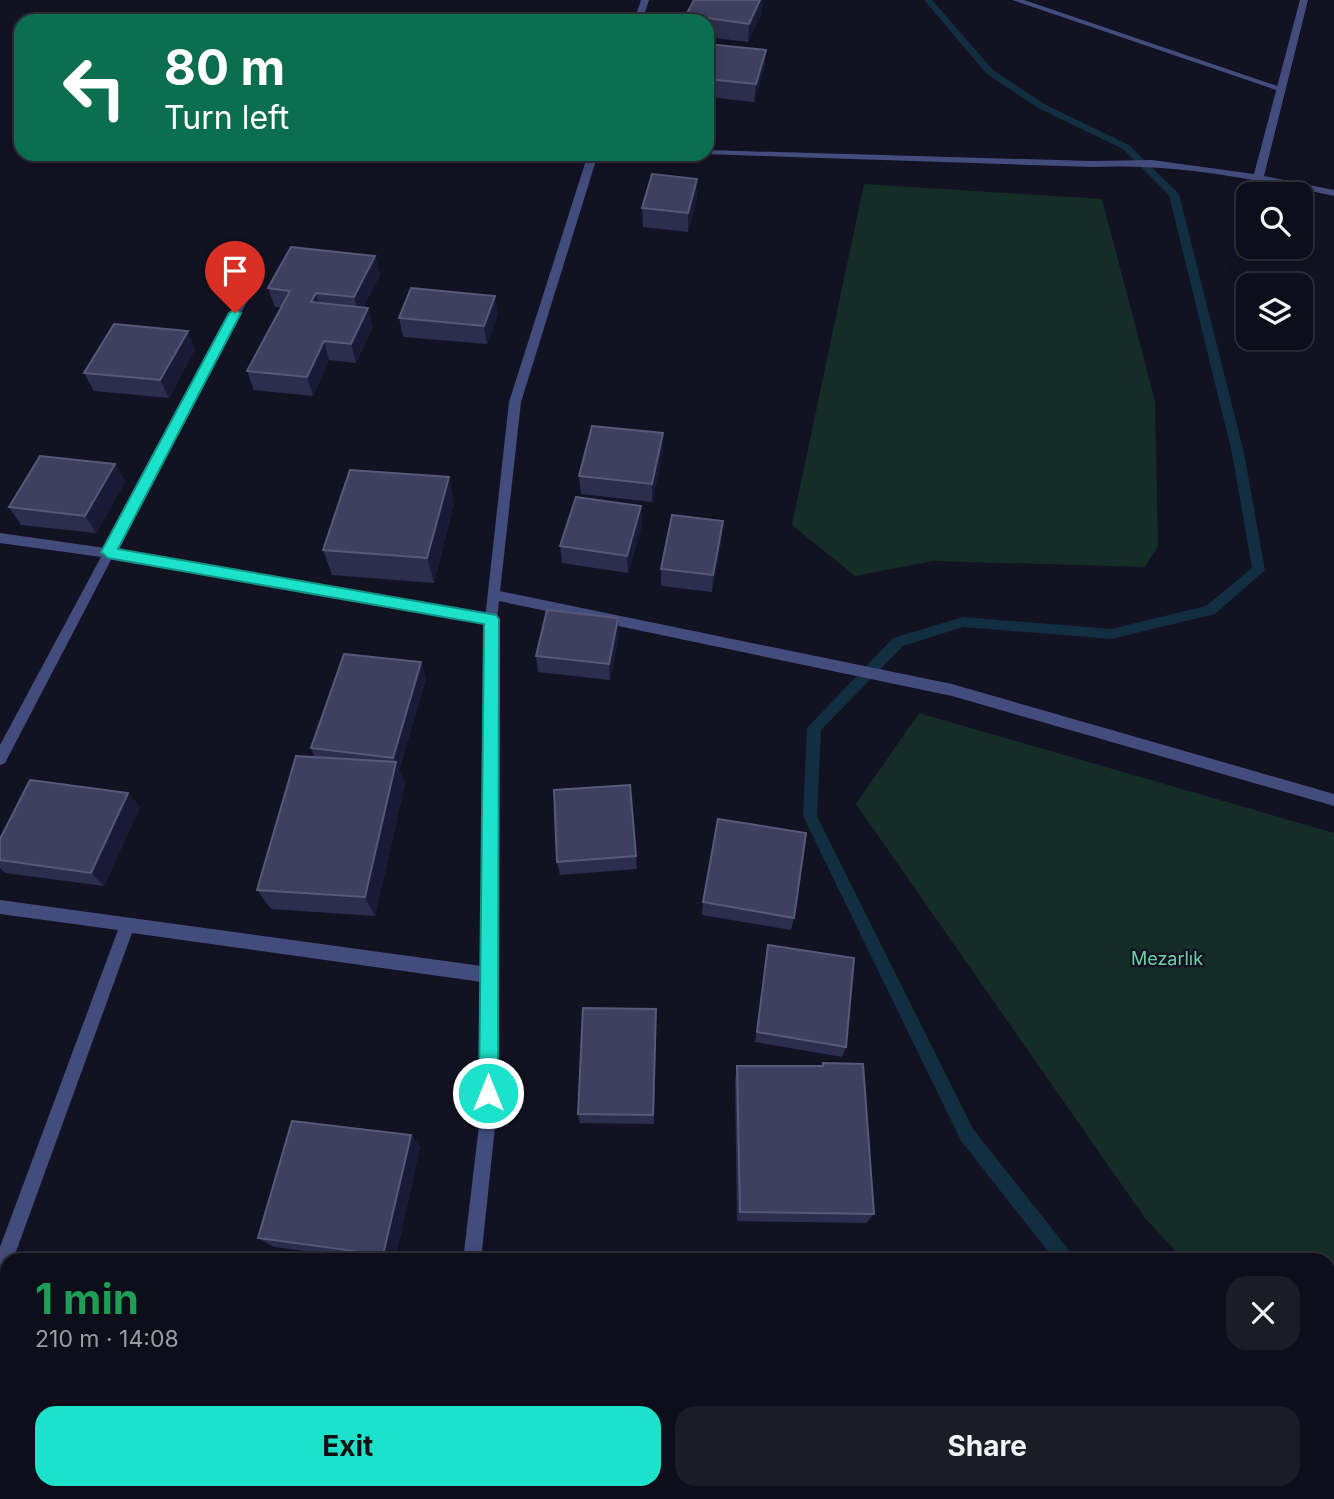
<!DOCTYPE html>
<html lang="en">
<head>
<meta charset="utf-8">
<style>
	:root { --surface:#0e0e1a; --page:#1c1c27; --text:#f1f3f6; --muted:#9b9ca2; --line:#2e2e39; --accent:#1de2cb }
	body { margin:0; font-family:Inter,sans-serif; background:var(--page); color:var(--text); height:100vh; display:flex; flex-direction:column; font-size:26px; white-space:nowrap }
	* { box-sizing:border-box; margin:0 }
	p { font-size:23px; color:var(--muted) }
	.icon { flex:none; width:38px; height:38px; fill:none; stroke:currentColor; stroke-width:2; stroke-linecap:round; stroke-linejoin:round }
	.map { position:relative; flex:1; overflow:hidden }
	.side { position:absolute; left:0px; top:1253px; width:1335px; height:247px; display:flex; flex-direction:column; background:var(--surface); border-radius:21px 21px 0 0; box-shadow:0 4px 18px #0003,0 0 0 2px var(--line) }
	.side>* { flex:none }
	.banner { position:absolute; left:14px; top:14px; width:700px; height:147px; border-radius:21px; box-shadow:0 4px 18px #0003,0 0 0 2px var(--line); background:#0b6e4f; color:#fff; overflow:hidden }
	.controls { position:absolute; left:1236px; top:182px; display:grid; gap:14px }
	.controls a { display:grid; place-items:center; width:77px; height:77px; border-radius:14px; background:var(--surface); box-shadow:0 4px 18px #0003,0 0 0 2px var(--line); font-size:35px }
	.pin { position:absolute; display:grid; place-items:center; width:60px; height:60px; color:#fff; margin:-72px -30px; border-radius:50% 50% 50% 0; rotate:-45deg; box-shadow:0 0 7px #0007 }
	.pin .icon { rotate:45deg }
	.me { position:absolute; width:77px; margin:-38px; rotate:0deg; stroke-linejoin:round; filter:drop-shadow(0 0 5px #0008) }
	.turn { display:flex; align-items:center; gap:24px; height:147px; padding:0 35px; font-size:32px }
	.turn .icon { width:91px; height:91px; stroke-width:2.5 }
	.turn b { display:block; font-size:49px; line-height:60px }
	.round { display:grid; place-items:center; flex:none; width:74px; height:74px; border-radius:21px; background:var(--page) }
	.overview { display:flex; align-items:center; justify-content:space-between; height:119px; padding:0 35px }
	h1 { font-size:42px; font-weight:700; line-height:52px; color:#1e9e55 }
	.button { display:flex; gap:14px; margin-top:auto; padding:14px 35px }
	.button a { flex:1; height:80px; border-radius:21px; background:var(--accent); color:#111; font-size:28px; font-weight:700; line-height:80px; text-align:center }
	.button a+a { background:var(--page); color:var(--text) }
	.map>svg:first-child { display:block }
	.green { fill:#152d27 }
	.lines { fill:none; stroke-linecap:round; stroke-linejoin:round }
	.stream { fill:#122e41; fill-rule:evenodd }
	.service { fill:#424d7d; fill-rule:evenodd }
	.minor { fill:#424d7d; fill-rule:evenodd }
	.tertiary { fill:#424d7d; fill-rule:evenodd }
	.wall { fill:#2d2d4f }
	.shaded-wall { fill:#1a1a36 }
	.building { fill:#3f4061; stroke:#585879; stroke-width:2 }
	.route { fill:#1de2cb; stroke:#139384; stroke-width:2 }
	.labels { text-anchor:middle; dominant-baseline:central; stroke-width:5; stroke-linejoin:round; paint-order:stroke }
	.park-label { font-size:18px; fill:#6dd2a3; stroke:#121223 }
</style>
</head>
<body>
<div class="map">
<svg width="1334" height="1499" viewBox="0 0 1334 1499">
	<rect width="100%" height="100%" fill="#121223"/>
	<!-- green -->
	<path class="green" d="M864 184 1102 199 1155 401 1158 546 1145 567 933 561 855 576 792 525Z
		M919 713 1334 833V1421L1328 1418V1260H1184L1145 1218 856 804Z"/>
	<g class="lines">
		<!-- stream -->
		<path class="stream" d="M924 0H932L993 70 1046 105 1129 145 1179 194 1244 453 1265 570 1215 614 1111 639 963 627 903 646 821 730 817 816 973 1129 1072 1254 1075 1260H1055L961 1141 803 816 807 728 893 638 963 617 1111 629 1206 606 1252 568 1232 453 1169 195 1123 149 1040 109 987 74Z
			M1238 1493H1260L1263 1499H1241Z"/>
		<!-- service -->
		<path class="service" d="M1012 0H1024L1286 89 1279 91Z"/>
		<!-- minor -->
		<path class="minor" d="M1300 0H1308L1264 176 1334 190V196C1254 179 1175 163 1092 167L703 154H707V150L1092 161 1152 160 1254 174Z
			M259 266 264 269 117 550 491 614 497 619 491 624 112 558 5 763 0 765V745L101 557 0 543V533L105 548 254 269Z
			M494 590 952 684 1334 794V806L952 696 494 600 488 595Z
			M0 900 489 967 495 970 497 975 495 980 489 983 132 933 13 1260H7V1276L0 1280V1247L118 930 0 914Z"/>
		<!-- tertiary -->
		<path class="tertiary" d="M641 0H649L642 21H634Z
			M588 154H598L521 402 497 619 496 1117 481 1260H463L480 1117 485 619 509 402Z
			M436 1493H456V1499H436Z"/>
	</g>
	<!-- wall -->
	<path class="wall" d="M694 0H762L761 14 748 42 707 37V21H686V15Z
		M707 44 766 50 764 68 754 102 707 97Z
		M697 179V197L688 232 643 227 642 208Z
		M375 256 380 275 363 308 373 327 356 363 329 360 313 396 254 390 247 371 281 307H275L268 288Z
		M498 314 487 344 403 337 399 318Z
		M195 349 169 398 94 391 84 373Z
		M663 433V452L652 502 581 494 579 476Z
		M115 464 125 482 96 533 21 525 9 507Z
		M454 503 434 583 332 575 323 550Z
		M641 506 642 524 628 573 562 563 560 546Z
		M722 538 712 592 661 586V569Z
		M619 634 610 680 538 672 536 656Z
		M421 662 426 679 399 770 405 784 375 916 271 909 257 890 315 758 311 748Z
		M630 785 637 869 560 875 557 862Z
		M128 793 140 807 104 886 5 873 0 868V839Z
		M703 902 794 918 791 930 702 915Z
		M768 945 846 1047 842 1057 755 1042Z
		M656 1009 654 1124 580 1123 578 1114Z
		M823 1063 874 1214 866 1223 737 1221 735 1080 737 1066H822Z
		M411 1135 420 1147 395 1260H374L274 1247 258 1238Z"/>
	<!-- shaded-wall -->
	<path class="shaded-wall" d="M760 0H762L761 14 748 42 749 24Z
		M766 50 764 68 754 102 756 84Z
		M697 179V197L688 232V213Z
		M375 256 380 275 359 316 354 297Z
		M316 293 321 312 311 302Z
		M495 296 498 314 487 344 484 326Z
		M368 308 373 327 356 363 351 344Z
		M188 331 195 349 169 398 160 380Z
		M324 341 329 360 313 396 307 377Z
		M663 433V452L652 502V484Z
		M115 464 125 482 96 533 85 516Z
		M449 477 454 503 434 583 427 558Z
		M641 506 642 524 628 573 627 556Z
		M723 521 722 538 712 592 713 575Z
		M618 618 619 634 610 680 609 664Z
		M421 662 426 679 399 770 405 784 375 916 365 897 396 765 393 758Z
		M128 793 140 807 104 886 91 873Z
		M411 1135 420 1147 395 1260H390L383 1255Z"/>
	<!-- building -->
	<path class="building" d="M694 0H760L749 24 686 15Z
		M707 44 766 50 756 84 707 79Z
		M652 174 697 179 688 213 642 208Z
		M291 247 375 256 354 297 316 293 311 302 368 308 351 344 324 341 307 377 247 371 290 291 268 288Z
		M411 288 495 296 484 326 399 318Z
		M114 324 188 331 160 380 84 373Z
		M592 426 663 433 652 484 579 476Z
		M40 456 115 464 85 516 9 507Z
		M350 470 449 477 427 558 323 550Z
		M576 497 641 506 627 556 560 546Z
		M672 515 723 521 713 575 661 569Z
		M547 610 618 618 609 664 536 656Z
		M344 654 421 662 393 758 311 748Z
		M296 756 396 762 365 897 257 890Z
		M30 780 128 793 91 873 0 860V839Z
		M630 785 636 856 557 862 554 790Z
		M718 819 806 833 794 918 703 902Z
		M768 945 854 958 846 1047 757 1032Z
		M583 1008 656 1009 653 1115 578 1114Z
		M823 1063 863 1064 874 1214 740 1212 737 1066H823Z
		M292 1121 411 1135 383 1255 258 1238Z"/>
	<!-- route -->
	<path class="route" d="M235 309 241 313 118 549 496 615 499 619 498 1093 495 1100 488 1103 481 1100 479 1093 484 624 108 558 101 552 229 313Z"/>
	<g class="labels">
		<!-- park labels -->
		<g class="park-label">
			<text x="1167" y="958">Mezarlık</text>
		</g>
	</g>
</svg>
<div class="controls">
<a><svg class="icon" aria-label="search" viewBox="0 0 24 24"><circle cx="10" cy="10" r="6"/><path d="M15 15l6 6"/></svg></a>
<a><svg class="icon" aria-label="layers" viewBox="0 0 24 24"><path d="M12 4l9 5-9 5-9-5zM3 14l9 5 9-5"/></svg></a>
</div>
<div class="pin" style="left:235px;top:313px;background:#d93025"><svg class="icon" aria-label="arrive" viewBox="0 0 24 24"><path d="M6 21V4h12l-3 4 3 4H6"/></svg></div>
<svg class="me" style="left:488px;top:1093px" viewBox="-20 -20 40 40"><circle r="17" fill="#1de2cb" stroke="#fff" stroke-width="3"/><path d="M0-11L8 9 0 5-8 9z" fill="#fff"/></svg>
<div class="banner">
<div class="turn"><svg class="icon" aria-label="left" viewBox="0 0 24 24"><path d="M17 20v-9H6M10 6l-5 5 5 5"/></svg><div><b>80 m</b>Turn left</div></div>
</div>
<section class="side">
<div class="overview"><div><h1>1 min</h1><p>210 m · 14:08</p></div><a class="round"><svg class="icon" aria-label="close" viewBox="0 0 24 24"><path d="M6 6l12 12M18 6L6 18"/></svg></a></div>
<div class="button"><a>Exit</a><a>Share</a></div>
</section>
</div>
</body>
</html>
